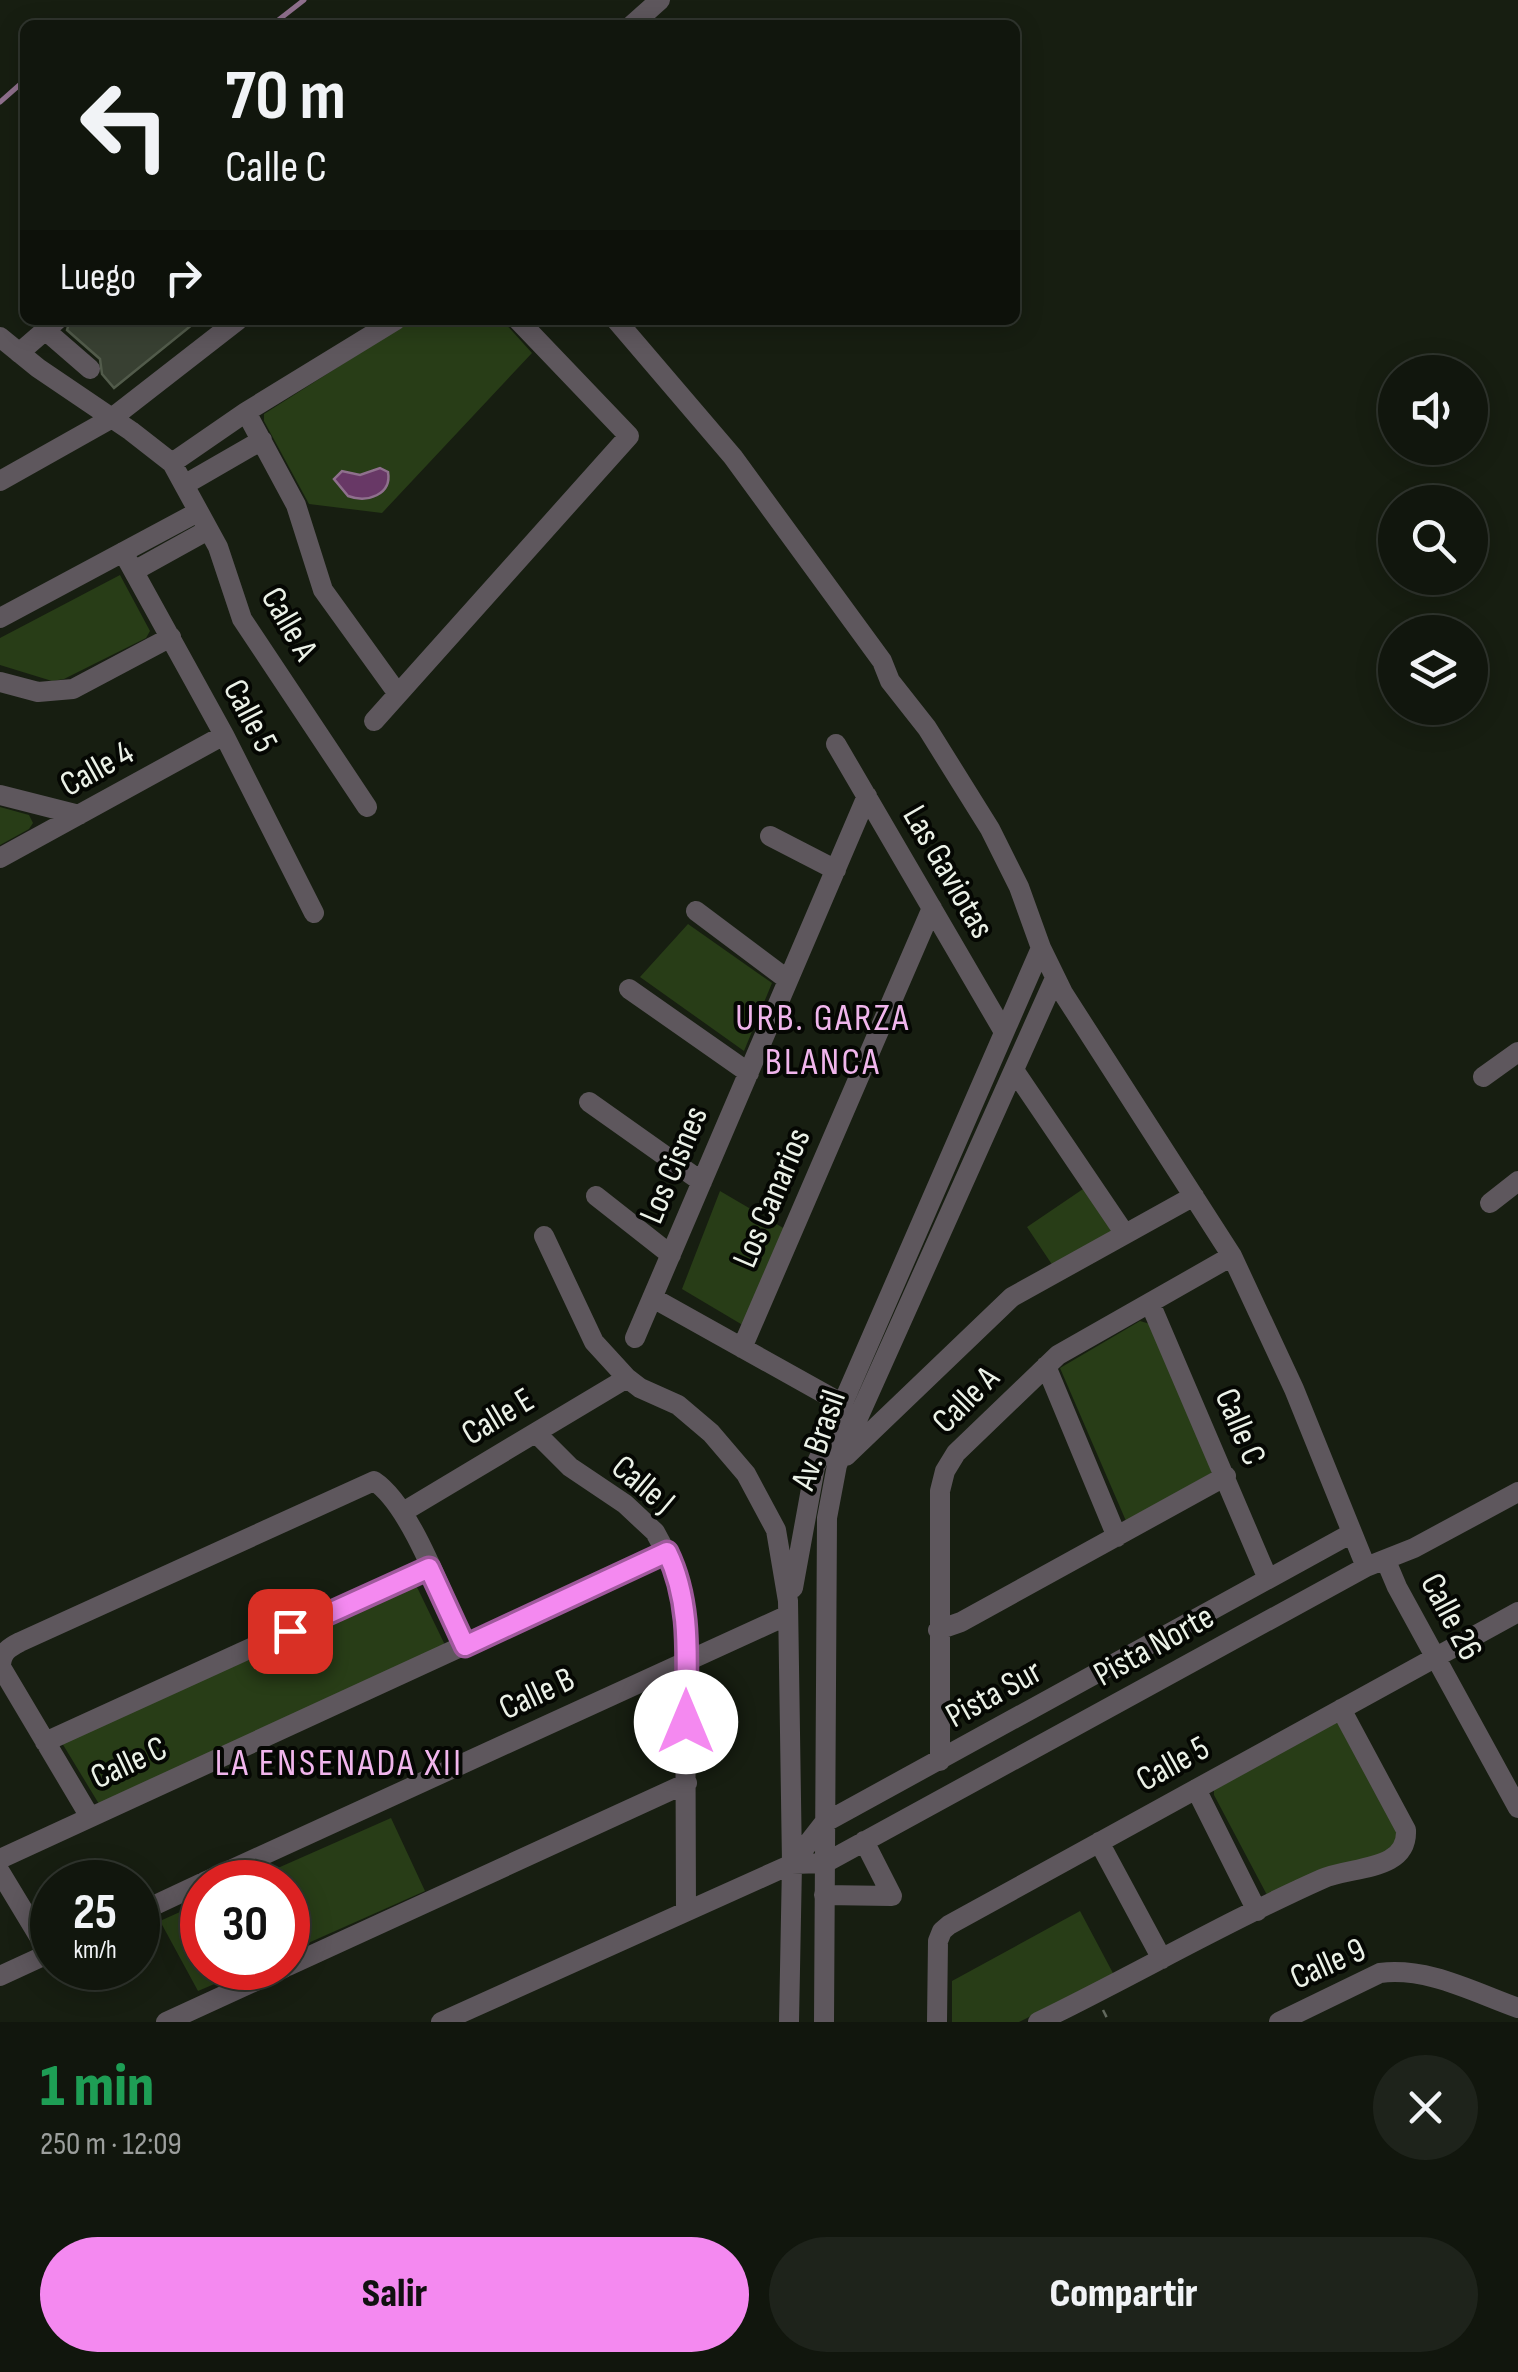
<!DOCTYPE html>
<html lang="es">
<head>
<meta charset="utf-8">
<style>
	:root { --surface:#11160d; --page:#1e231b; --text:#f1f3f6; --muted:#9c9f9d; --line:#30352e; --accent:#f489f0 }
	body { margin:0; font-family:"Sofia Sans Condensed",sans-serif; background:var(--page); color:var(--text); height:100vh; display:flex; flex-direction:column; font-size:38px; white-space:nowrap }
	* { box-sizing:border-box; margin:0 }
	p { font-size:32px; color:var(--muted) }
	.icon { flex:none; width:55px; height:55px; fill:none; stroke:currentColor; stroke-width:2; stroke-linecap:round; stroke-linejoin:round }
	.map { position:relative; height:2022px; overflow:hidden }
	.panel { display:flex; flex-direction:column; background:var(--surface); flex:1 }
	.panel>* { flex:none }
	.guide { position:absolute; left:20px; top:20px; width:1000px; height:305px; border-radius:15px; box-shadow:0 5px 25px #0003,0 0 0 2px var(--line); background:#11160d; color:var(--text); overflow:hidden }
	.buttons { position:absolute; left:1378px; top:355px; display:grid; gap:20px }
	.buttons a { display:grid; place-items:center; width:110px; height:110px; border-radius:50%; background:var(--surface); box-shadow:0 5px 25px #0003,0 0 0 2px var(--line); font-size:50px }
	.speed { position:absolute; left:30px; top:1860px; display:flex; gap:20px; font-size:50px; font-weight:700; text-align:center }
	.speed>* { display:grid; place-content:center; width:130px; height:130px; border-radius:50%; background:var(--surface); box-shadow:0 5px 25px #0003,0 0 0 2px var(--line); line-height:1 }
	.speed small { font-size:25px; font-weight:400 }
	.speed .limit { border:15px solid #d22; background:#fff; color:#111 }
	.pin { position:absolute; display:grid; place-items:center; width:85px; height:85px; color:#fff; margin:-42px; border-radius:20px; box-shadow:0 5px 15px #0006 }
	.me { position:absolute; width:110px; margin:-55px; rotate:0deg; stroke-linejoin:round; filter:drop-shadow(0 0 8px #0008) }
	.turn { display:flex; align-items:center; gap:35px; height:210px; padding:0 40px; font-size:45px }
	.turn .icon { width:130px; height:130px; stroke-width:2.5 }
	.turn b { display:block; font-size:70px; line-height:85px }
	.then { display:flex; align-items:center; height:95px; padding:0 40px; background:#0003; gap:20px; font-size:38px }
	.round { display:grid; place-items:center; flex:none; width:105px; height:105px; border-radius:52px; background:var(--page) }
	.summary { display:flex; align-items:center; justify-content:space-between; height:170px; padding:0 40px }
	h1 { font-size:60px; font-weight:800; line-height:75px; color:#1e9e55 }
	.button { display:flex; gap:20px; margin-top:auto; padding:20px 40px }
	.button a { flex:1; height:115px; border-radius:60px; background:var(--accent); color:#111; font-size:40px; font-weight:800; line-height:115px; text-align:center }
	.button a+a { background:var(--page); color:var(--text) }
	.map>svg:first-child { display:block }
	.green { fill:#283d17 }
	.water { fill:#683866; stroke:#8f708d; stroke-width:2.5 }
	.lines { fill:none; stroke-linecap:round; stroke-linejoin:round }
	.stream { stroke:#8f708d; stroke-width:5 }
	.building { fill:#384032; stroke:#525b4b; stroke-width:2.5 }
	.path { stroke:#62695d; stroke-width:2.5; stroke-dasharray:8 8; stroke-linecap:butt }
	.minor { stroke:#5e575d; stroke-width:20 }
	.route-casing { stroke:#9f599c; stroke-width:25 }
	.route { stroke:#f489f0; stroke-width:18 }
	.labels { text-anchor:middle; dominant-baseline:central; stroke-width:8; stroke-linejoin:round; paint-order:stroke }
	.street-label { font-size:35px; fill:#ebf1e7; stroke:#050703 }
	.neighbourhood-label { font-size:38px; letter-spacing:2.5px; fill:#f0b5ec; stroke:#050703 }
</style>
</head>
<body>
<div class="map">
<svg width="1518" height="2022" viewBox="0 0 1518 2022">
	<rect width="100%" height="100%" fill="#171e11"/>
	<!-- green -->
	<path class="green" d="M412 320H502L532 353 382 513 309 504 264 421V414Z
		M120 575 150 631 146 638 64 679 52 681 0 665V638Z
		M0 807 29 815 33 823 29 829 0 845Z
		M688 924 772 983 744 1051 640 977Z
		M1086 1187 1118 1231 1055 1269 1027 1227Z
		M720 1191 785 1229 746 1327 682 1289Z
		M1140 1321 1150 1324 1215 1471 1126 1521 1060 1368Z
		M415 1583 445 1645 99 1804 62 1743Z
		M1332 1723H1338L1400 1830 1391 1853 1267 1895 1214 1795V1790Z
		M391 1818 425 1891 288 1952V1882H246Z
		M202 1902V1968H252L198 1991 160 1921Z
		M1080 1911 1114 1975 1019 2022H952V1981Z"/>
	<!-- water -->
	<path class="water" d="M380 468 388 472C392 495 367 503 348 496L334 479 342 471 360 475Z"/>
	<g class="lines">
		<!-- stream -->
		<path class="stream" d="M272 25 304 0
			M0 102 25 80"/>
	</g>
	<!-- building -->
	<path class="building" d="M70 320H198L114 388 102 374 100 359 67 330Z"/>
	<g class="lines">
		<!-- path -->
		<path class="path" d="M1103 2010 1109 2022"/>
		<!-- minor -->
		<path class="minor" d="M632 25 660 0
			M616 320 733 457 882 661 890 681 927 728 990 829 1019 887 1041 948 1063 993 1232 1256 1294 1389 1366 1567
			M45 330 90 369
			M0 337 38 368 131 431 172 463 218 547 242 619 367 807
			M19 353 57 320
			M246 412 296 505 323 590 398 694
			M172 463 246 412 396 320
			M0 481 112 418 238 320
			M184 485 262 440
			M123 552 224 735 314 913
			M134 571 208 530
			M0 618 198 512
			M0 682 38 692 73 689 171 637
			M374 721 629 436 518 320
			M836 744 1004 1032
			M0 795 79 815
			M770 836 836 870
			M0 858 224 735
			M696 911 788 980
			M629 989 749 1073
			M1014 1070 1125 1234
			M1483 1077 1518 1052
			M589 1102 702 1182
			M596 1196 671 1255
			M1490 1203 1518 1181
			M544 1236 594 1342 627 1378 640 1388 678 1405 711 1433 746 1474 776 1530 788 1601 792 1864 789 2022
			M653 1298 841 1403
			M1150 1303 1268 1579
			M635 1338 867 796
			M742 1348 932 908
			M1046 1366 1117 1537
			M536 1433 570 1467 625 1504 655 1532 676 1571 685 1612 686 1911
			M846 1456 1012 1297 1194 1196
			M403 1512 627 1378
			M1386 1561 1397 1587 1518 1808
			M793 1588 815 1467 1041 948
			M938 1630 961 1622 1226 1476
			M45 1742 429 1567
			M940 1761V1491L945 1471 956 1453 1058 1355 1232 1256
			M1196 1789 1257 1911
			M90 1817 1 1667C1 1653 8 1648 20 1642L374 1481C412 1506 445 1602 465 1645
			M1099 1842 1162 1959
			M0 1859 667 1552
			M792 1864 824 1823 1352 1533
			M0 1872 49 1953
			M204 1882 788 1615
			M824 1895 892 1896 864 1841
			M138 1913 202 1883
			M288 1966 687 1783
			M0 1976 52 1952
			M166 2022 284 1968
			M441 2022 792 1864 825 1863 1366 1567 1414 1548 1518 1492
			M824 2022 827 1518 837 1465 1055 978
			M937 2022 938 1941 942 1931 949 1925 1518 1612
			M1038 2022C1133 1976 1225 1922 1322 1879 1351 1866 1408 1872 1406 1830L1341 1709
			M1279 2022 1380 1973C1428 1967 1473 1992 1518 2008"/>
	</g>
	<g class="lines">
		<!-- route casing -->
		<g class="route-casing">
			<path id="route" d="M290 1631 429 1568 465 1646 667 1552C693 1605 686 1665 686 1722"/>
		</g>
		<!-- route -->
		<use href="#route" class="route"/>
	</g>
	<g class="labels">
		<!-- street labels -->
		<g class="street-label">
			<text transform="translate(289 624) rotate(60)">Calle A</text>
			<text transform="translate(250 716) rotate(62)">Calle 5</text>
			<text transform="translate(97 769) rotate(-29)">Calle 4</text>
			<text transform="translate(948 872) rotate(60)">Las Gaviotas</text>
			<text transform="translate(674 1165) rotate(-67)">Los Cisnes</text>
			<text transform="translate(772 1198) rotate(-67)">Los Canarios</text>
			<text transform="translate(966 1400) rotate(-45)">Calle A</text>
			<text transform="translate(498 1417) rotate(-31)">Calle E</text>
			<text transform="translate(1240 1427) rotate(67)">Calle C</text>
			<text transform="translate(819 1440) rotate(-71)">Av. Brasil</text>
			<text transform="translate(643 1485) rotate(40)">Calle J</text>
			<text transform="translate(1451 1617) rotate(62)">Calle 26</text>
			<text transform="translate(1154 1646) rotate(-29)">Pista Norte</text>
			<text transform="translate(537 1694) rotate(-25)">Calle B</text>
			<text transform="translate(994 1694) rotate(-29)">Pista Sur</text>
			<text transform="translate(129 1763) rotate(-25)">Calle C</text>
			<text transform="translate(1173 1764) rotate(-29)">Calle 5</text>
			<text transform="translate(1328 1964) rotate(-24)">Calle 9</text>
		</g>
		<!-- neighbourhood labels -->
		<g class="neighbourhood-label">
			<text x="823" y="1018">URB. GARZA<tspan x="823" dy="44">BLANCA</tspan></text>
			<text x="339" y="1763">LA ENSENADA XII</text>
		</g>
	</g>
</svg>
<div class="buttons">
<a><svg class="icon" aria-label="sound" viewBox="0 0 24 24"><path d="M4 9h4l5-4v14l-5-4H4zM17 9q2 3 0 6"/></svg></a>
<a><svg class="icon" aria-label="search" viewBox="0 0 24 24"><circle cx="10" cy="10" r="6"/><path d="M15 15l6 6"/></svg></a>
<a><svg class="icon" aria-label="layers" viewBox="0 0 24 24"><path d="M12 4l9 5-9 5-9-5zM3 14l9 5 9-5"/></svg></a>
</div>
<div class="speed"><div>25<small>km/h</small></div><div class="limit">30</div></div>
<div class="pin" style="left:290px;top:1631px;background:#d93025"><svg class="icon" aria-label="arrive" viewBox="0 0 24 24"><path d="M6 21V4h12l-3 4 3 4H6"/></svg></div>
<svg class="me" style="left:686px;top:1722px" viewBox="-20 -20 40 40"><circle r="19" fill="#fff"/><path d="M0-13L10 11 0 6-10 11z" fill="#f489f0"/></svg>
<div class="guide">
<div class="turn"><svg class="icon" aria-label="left" viewBox="0 0 24 24"><path d="M17 20v-9H6M10 6l-5 5 5 5"/></svg><div><b>70 m</b>Calle C</div></div>
<div class="then">Luego<svg class="icon" aria-label="right" viewBox="0 0 24 24"><path d="M7 20v-9h11M14 6l5 5-5 5"/></svg></div>
</div>
</div>
<section class="panel">
<div class="summary"><div><h1>1 min</h1><p>250 m · 12:09</p></div><a class="round"><svg class="icon" aria-label="close" viewBox="0 0 24 24"><path d="M6 6l12 12M18 6L6 18"/></svg></a></div>
<div class="button"><a>Salir</a><a>Compartir</a></div>
</section>
</body>
</html>
